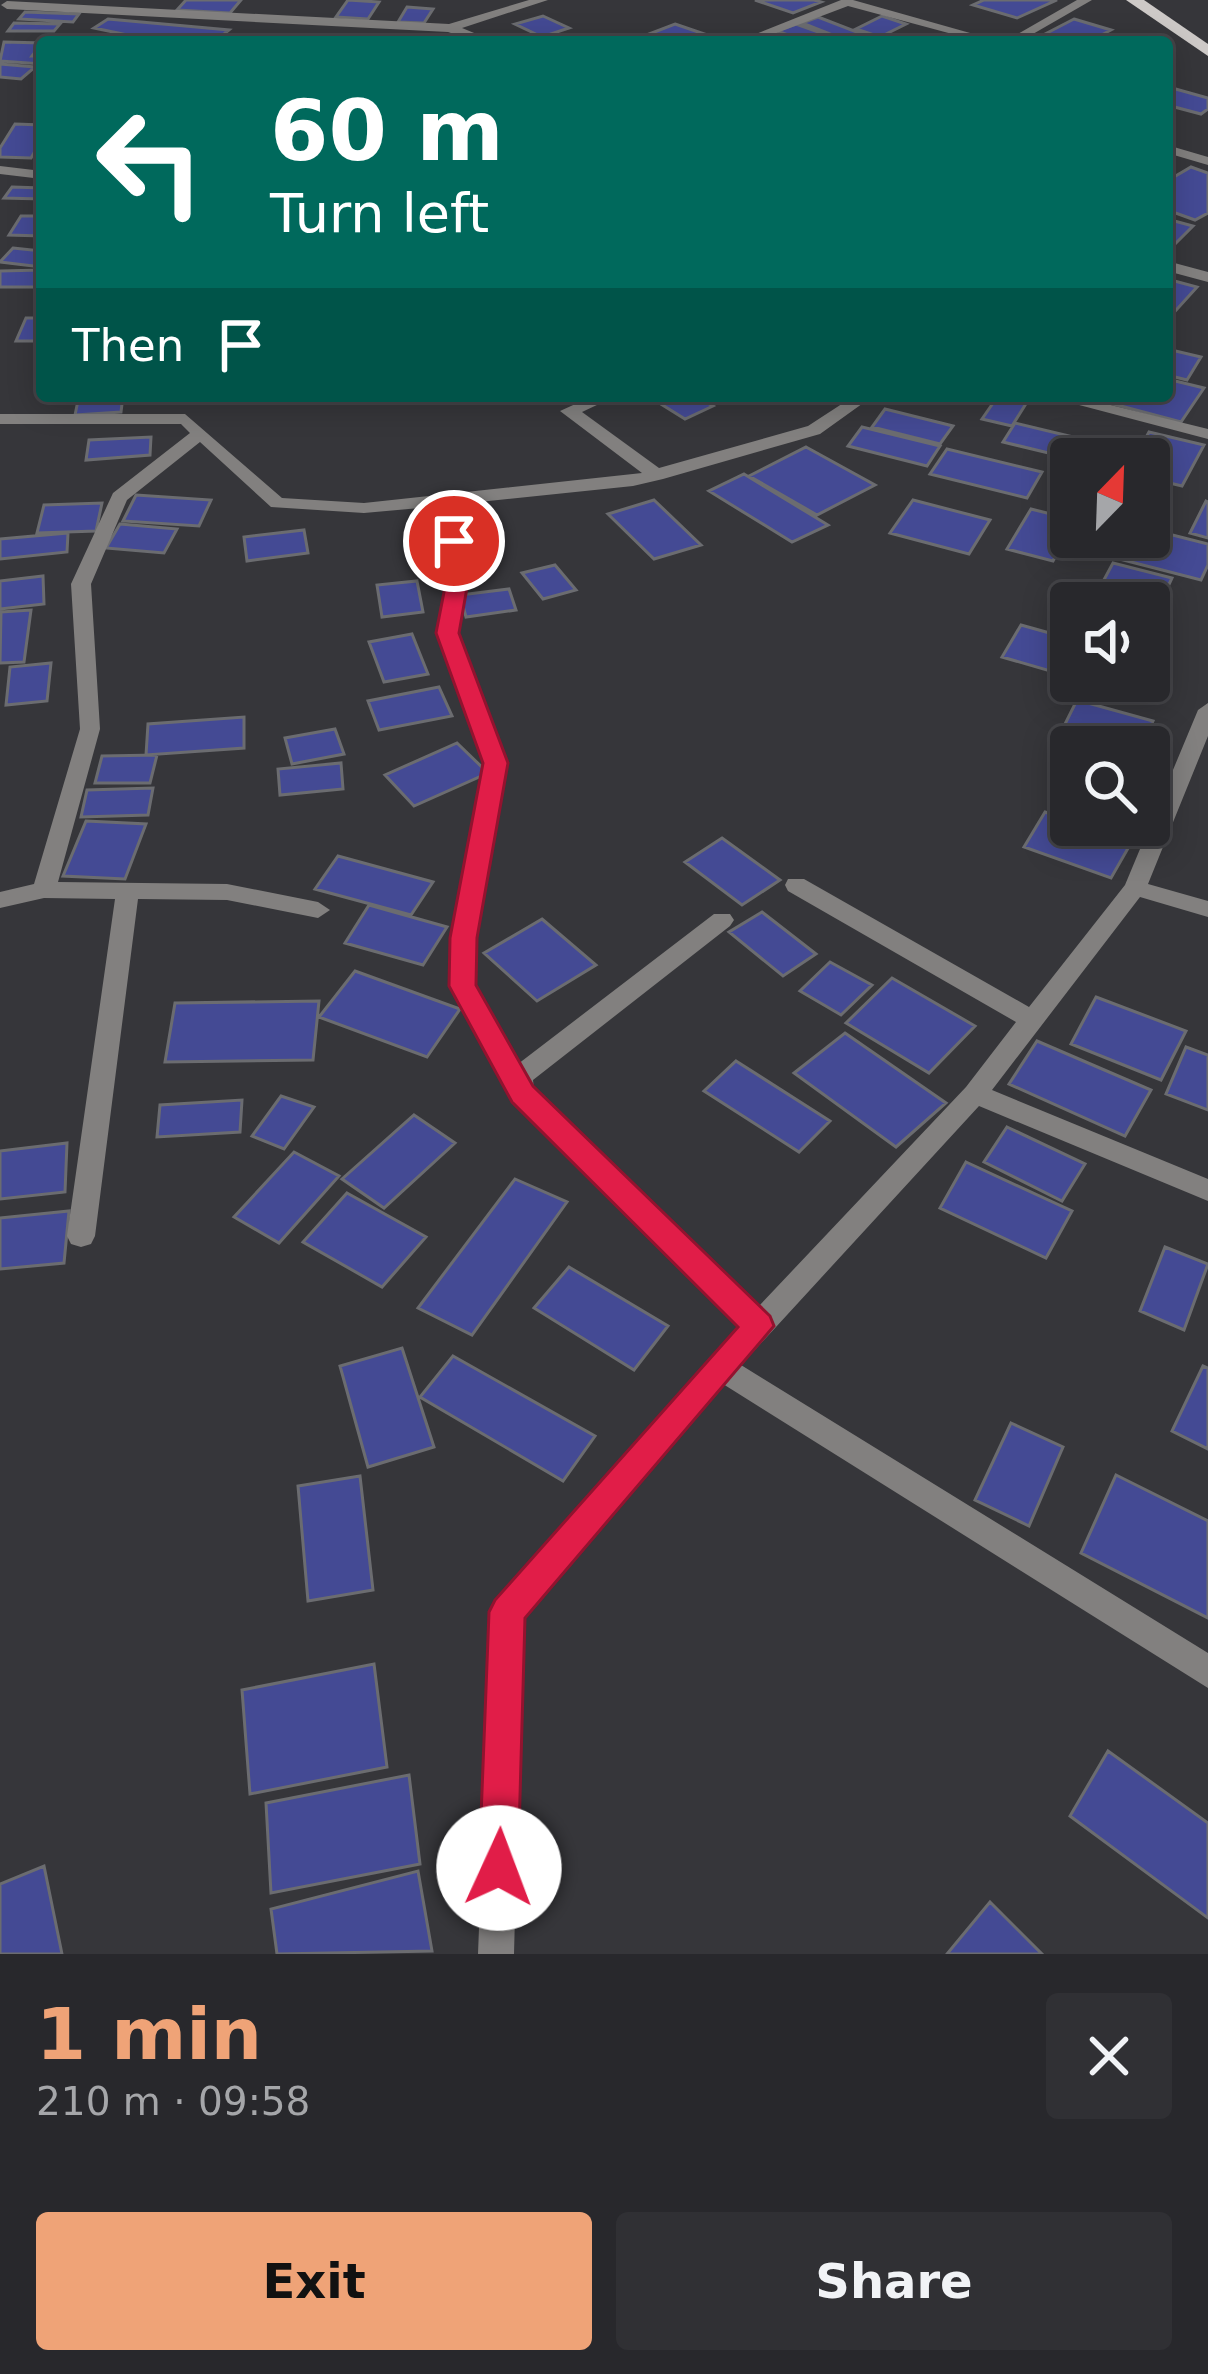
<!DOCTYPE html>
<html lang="en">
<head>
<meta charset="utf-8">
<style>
	:root { --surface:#28282c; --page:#303034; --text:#f1f3f6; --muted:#a5a6a9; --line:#444448; --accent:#efa377 }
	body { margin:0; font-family:"DejaVu Sans",sans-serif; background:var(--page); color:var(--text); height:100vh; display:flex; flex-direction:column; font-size:45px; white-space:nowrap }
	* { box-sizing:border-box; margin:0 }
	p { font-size:39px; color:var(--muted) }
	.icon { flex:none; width:66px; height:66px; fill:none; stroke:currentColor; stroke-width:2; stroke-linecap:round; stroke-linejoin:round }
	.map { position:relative; height:1954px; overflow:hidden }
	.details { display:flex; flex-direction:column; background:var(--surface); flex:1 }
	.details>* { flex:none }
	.banner { position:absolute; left:36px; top:36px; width:1137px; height:366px; border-radius:12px; box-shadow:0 6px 30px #0003,0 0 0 3px var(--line); background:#00695c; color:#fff; overflow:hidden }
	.needle { width:78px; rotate:23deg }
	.tools { position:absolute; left:1050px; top:438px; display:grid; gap:24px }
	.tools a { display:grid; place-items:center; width:120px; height:120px; border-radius:12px; background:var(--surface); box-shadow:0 6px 30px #0003,0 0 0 3px var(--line); font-size:60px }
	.pin { position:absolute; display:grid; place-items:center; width:102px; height:102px; color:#fff; margin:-51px; border:6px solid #fff; border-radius:50%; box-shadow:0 3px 12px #0007 }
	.me { position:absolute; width:132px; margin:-66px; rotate:2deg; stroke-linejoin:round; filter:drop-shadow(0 0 9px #0008) }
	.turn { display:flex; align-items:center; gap:42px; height:252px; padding:0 36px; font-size:54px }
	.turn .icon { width:156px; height:156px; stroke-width:2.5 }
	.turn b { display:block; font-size:84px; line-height:102px }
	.then { display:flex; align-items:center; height:114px; padding:0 36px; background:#0003; gap:24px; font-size:45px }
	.round { display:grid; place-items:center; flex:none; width:126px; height:126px; border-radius:12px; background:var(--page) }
	.summary { display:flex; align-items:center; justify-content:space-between; height:204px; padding:0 36px }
	h1 { font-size:72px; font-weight:700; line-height:90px; color:var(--accent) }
	.action { display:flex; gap:24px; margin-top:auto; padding:24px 36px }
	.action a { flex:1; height:138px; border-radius:12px; background:var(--accent); color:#111; font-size:48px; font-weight:700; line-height:138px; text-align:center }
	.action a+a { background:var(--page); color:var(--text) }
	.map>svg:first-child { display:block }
	.building { fill:#444a94; stroke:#6b6c70; stroke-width:3 }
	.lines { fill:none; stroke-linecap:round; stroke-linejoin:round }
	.street { fill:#82807f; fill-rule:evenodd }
	.primary { fill:#cdc9c7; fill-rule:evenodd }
	.route { fill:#e11d48; stroke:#92132f; stroke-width:3 }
</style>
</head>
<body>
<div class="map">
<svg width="1208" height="1954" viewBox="0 0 1208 1954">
	<rect width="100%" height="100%" fill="#36363a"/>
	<!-- building -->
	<path class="building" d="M186 0H241L230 13 177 10Z
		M348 0 379 2 368 19 336 17Z
		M755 0H814L821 2 793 13Z
		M984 0H1057L1017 18 973 5Z
		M407 7 433 9 424 23 398 22Z
		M25 12 79 14 73 22 19 19Z
		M543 16 569 28 542 37 515 24Z
		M882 16 906 24 880 37 856 29Z
		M818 17 862 34 845 40 802 23Z
		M108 19 229 30 214 42H161L94 28Z
		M1074 19 1111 30 1088 42 1045 34Z
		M14 23 60 24 54 31H8Z
		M675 24 716 38 671 42 649 34Z
		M796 24 838 39 807 42 777 31Z
		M4 42 42 43 32 56H42V64L0 61Z
		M0 64 35 67 21 79 0 77Z
		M1172 88 1208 98V109L1201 114 1167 105V91Z
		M15 124 42 125V139L31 158 0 157V148Z
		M1191 167 1208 173V213L1195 220 1167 210V181Z
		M12 187 42 188V199L4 198Z
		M21 216H42V236L9 235Z
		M1167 219 1193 226 1167 252Z
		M13 248 42 251V267L0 262Z
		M42 270V287H0V271Z
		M1167 279 1197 287 1169 318 1167 317Z
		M26 318H42V341H16Z
		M1167 349 1201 357 1187 380 1167 375Z
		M1167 379 1204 388 1181 422 1087 397 1167 396Z
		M79 396H123L121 412 75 415Z
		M648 396H695L713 406 685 419Z
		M998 396 1027 402 1012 426 982 419Z
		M885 409 953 426 940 444 872 427Z
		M1015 423 1069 436 1057 455 1003 442Z
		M862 427 940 446 927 466 848 446Z
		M1149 432 1204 445 1182 486 1149 478V459H1134Z
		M151 437 150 455 86 460 89 440Z
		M806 447 875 485 817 515 749 476Z
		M947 449 1042 472 1027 498 930 474Z
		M744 474 828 525 792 542 709 491Z
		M136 495 211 500 199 526 123 521Z
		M654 500 701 545 654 559 608 514Z
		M913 500 990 520 969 554 890 533Z
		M1206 501 1208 502V538L1190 533Z
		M102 503 96 531 37 533 44 505Z
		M1031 509 1071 519V528L1053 561 1007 549Z
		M120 524 177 529 164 553 106 548Z
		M1149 529 1208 544V565L1201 580 1096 553 1105 537H1149Z
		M304 530 308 553 247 561 244 537Z
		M68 533 67 552 0 559V539Z
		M1113 563 1172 578 1153 619 1149 603 1092 602Z
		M555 565 576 590 543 599 522 573Z
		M43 576 44 604 0 609V581Z
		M417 581 423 612 382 617 377 585Z
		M509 589 516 610 466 617 460 595Z
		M31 610 24 662 0 663 1 612Z
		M1021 625 1071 639V677L1002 657Z
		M412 634 428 674 384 682 369 642Z
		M51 663 47 701 6 705 10 667Z
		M439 687 452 716 379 730 368 701Z
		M1077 700 1153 721 1141 747 1064 726Z
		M244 717V748L146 755 148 724Z
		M335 729 344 754 292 764 285 738Z
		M457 743 488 773 414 806 385 775Z
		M157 755 150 783H95L102 756Z
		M341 763 343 789 280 795 278 769Z
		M153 788 148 815 81 817 87 790Z
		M1045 812 1131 843 1111 878 1024 847Z
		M86 821 146 824 125 879 63 876Z
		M722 838 780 880 742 905 685 862Z
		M338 856 433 882 411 915 315 889Z
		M369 905 447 927 423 965 345 943Z
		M762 912 816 954 783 976 729 932Z
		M542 919 596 965 537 1001 484 953Z
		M830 962 872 985 841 1015 800 991Z
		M355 971 460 1009 427 1057 319 1017Z
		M892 978 975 1026 929 1073 846 1023Z
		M1096 997 1186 1031 1161 1080 1071 1044Z
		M319 1001 313 1060 165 1062 175 1003Z
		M845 1033 946 1103 896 1147 794 1073Z
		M1037 1041 1151 1090 1125 1136 1009 1084Z
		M1186 1047 1208 1055V1110L1166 1094Z
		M736 1061 830 1121 799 1152 704 1091Z
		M281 1096 314 1107 284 1149 252 1136Z
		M242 1100 240 1132 157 1137 160 1105Z
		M414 1115 455 1143 384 1208 342 1179Z
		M1007 1127 1085 1164 1062 1201 984 1162Z
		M67 1143 65 1192 0 1199V1151Z
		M294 1152 339 1176 279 1243 234 1217Z
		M966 1162 1072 1211 1046 1258 940 1208Z
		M515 1179 567 1202 472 1335 418 1308Z
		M347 1193 426 1237 382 1287 303 1242Z
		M69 1211 64 1263 0 1269V1218Z
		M1165 1247 1208 1264 1184 1330 1140 1311Z
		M569 1267 668 1326 634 1370 534 1308Z
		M402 1348 434 1447 368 1467 340 1366Z
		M453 1356 595 1436 563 1481 420 1397Z
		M1203 1366 1208 1368V1449L1172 1431Z
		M1011 1423 1063 1447 1029 1526 975 1500Z
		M1116 1475 1208 1521V1618L1081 1553Z
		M360 1476 373 1590 308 1601 298 1486Z
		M374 1664 387 1767 250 1794 242 1690Z
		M1108 1751 1208 1823V1918L1070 1816Z
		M409 1775 420 1864 271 1893 266 1803Z
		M44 1866 62 1954H0V1884Z
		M418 1871 432 1951 277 1954 271 1909Z
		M990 1902 1042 1954H947Z"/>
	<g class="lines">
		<!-- street -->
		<path class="street" d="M529 0H548L462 28 496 42H478L448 32 7 9 1 5 7 1 449 24Z
			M841 0H853L1002 42H982L848 6 753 42H736Z
			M1077 0H1092L1019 42H1004Z
			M1167 145 1208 157V165L1167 153Z
			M0 166 42 171V179L0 174Z
			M1167 261 1208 272V282L1167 271Z
			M593 396H616L582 412 659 468 808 426 854 396H873L820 434 663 479 633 486 460 504 467 582 458 633 507 763 476 939 474 985 518 1064 714 914H730L734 920 730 926 533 1080 534 1090 758 1307 966 1087 1016 1022 788 891 785 885 788 879H804L1029 1007 1125 885 1198 710 1208 703V736L1148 884 1208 901V917L1140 897 992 1090 1208 1179V1201L979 1106 741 1365 1208 1653V1688L723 1384 523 1618 514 1954H478L491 1612 496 1601 740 1326 513 1101 450 985 452 939 485 763 438 633 447 582 442 506 364 513 271 507 200 442 127 500 91 584 100 729 58 882 227 884 318 902 330 910 318 918 227 900 138 899 95 1236 91 1244 81 1247 71 1244 67 1236 115 899 44 898 0 908V892L34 884 80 729 71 584 113 493 190 433 181 424H0V414H185L282 498 364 503 642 473 560 411Z
			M1045 396H1074L1208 429V439Z"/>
		<!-- primary -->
		<path class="primary" d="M1126 0H1144L1208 44V56Z"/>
	</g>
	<!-- route -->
	<path class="route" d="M454 535 465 541 468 582 459 633 508 763 477 938 476 985 533 1086 770 1316 774 1326 525 1618 518 1868 513 1882 499 1888 485 1882 479 1868 489 1612 495 1600 738 1327 512 1102 449 986 450 938 483 763 436 633 446 582 443 541Z"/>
</svg>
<div class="tools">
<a><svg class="needle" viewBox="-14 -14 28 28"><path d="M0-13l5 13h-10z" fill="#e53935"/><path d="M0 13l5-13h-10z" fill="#a5a6a9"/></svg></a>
<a><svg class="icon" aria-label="sound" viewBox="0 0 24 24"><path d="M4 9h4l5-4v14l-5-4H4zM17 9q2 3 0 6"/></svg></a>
<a><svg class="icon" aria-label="search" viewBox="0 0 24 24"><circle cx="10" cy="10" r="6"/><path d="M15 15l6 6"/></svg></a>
</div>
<div class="pin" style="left:454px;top:541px;background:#d93025"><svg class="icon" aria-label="arrive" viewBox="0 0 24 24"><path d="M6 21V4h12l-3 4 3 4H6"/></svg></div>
<svg class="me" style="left:499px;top:1868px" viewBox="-20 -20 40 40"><circle r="19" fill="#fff"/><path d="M0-13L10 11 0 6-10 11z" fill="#e11d48"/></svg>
<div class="banner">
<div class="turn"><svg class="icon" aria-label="left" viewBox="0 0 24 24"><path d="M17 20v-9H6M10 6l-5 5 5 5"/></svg><div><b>60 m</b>Turn left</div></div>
<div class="then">Then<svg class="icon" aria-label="arrive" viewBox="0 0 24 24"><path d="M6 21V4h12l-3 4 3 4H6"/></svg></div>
</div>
</div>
<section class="details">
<div class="summary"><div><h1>1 min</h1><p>210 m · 09:58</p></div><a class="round"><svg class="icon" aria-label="close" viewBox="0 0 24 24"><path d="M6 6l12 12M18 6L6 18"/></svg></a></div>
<div class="action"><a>Exit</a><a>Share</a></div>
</section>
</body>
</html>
